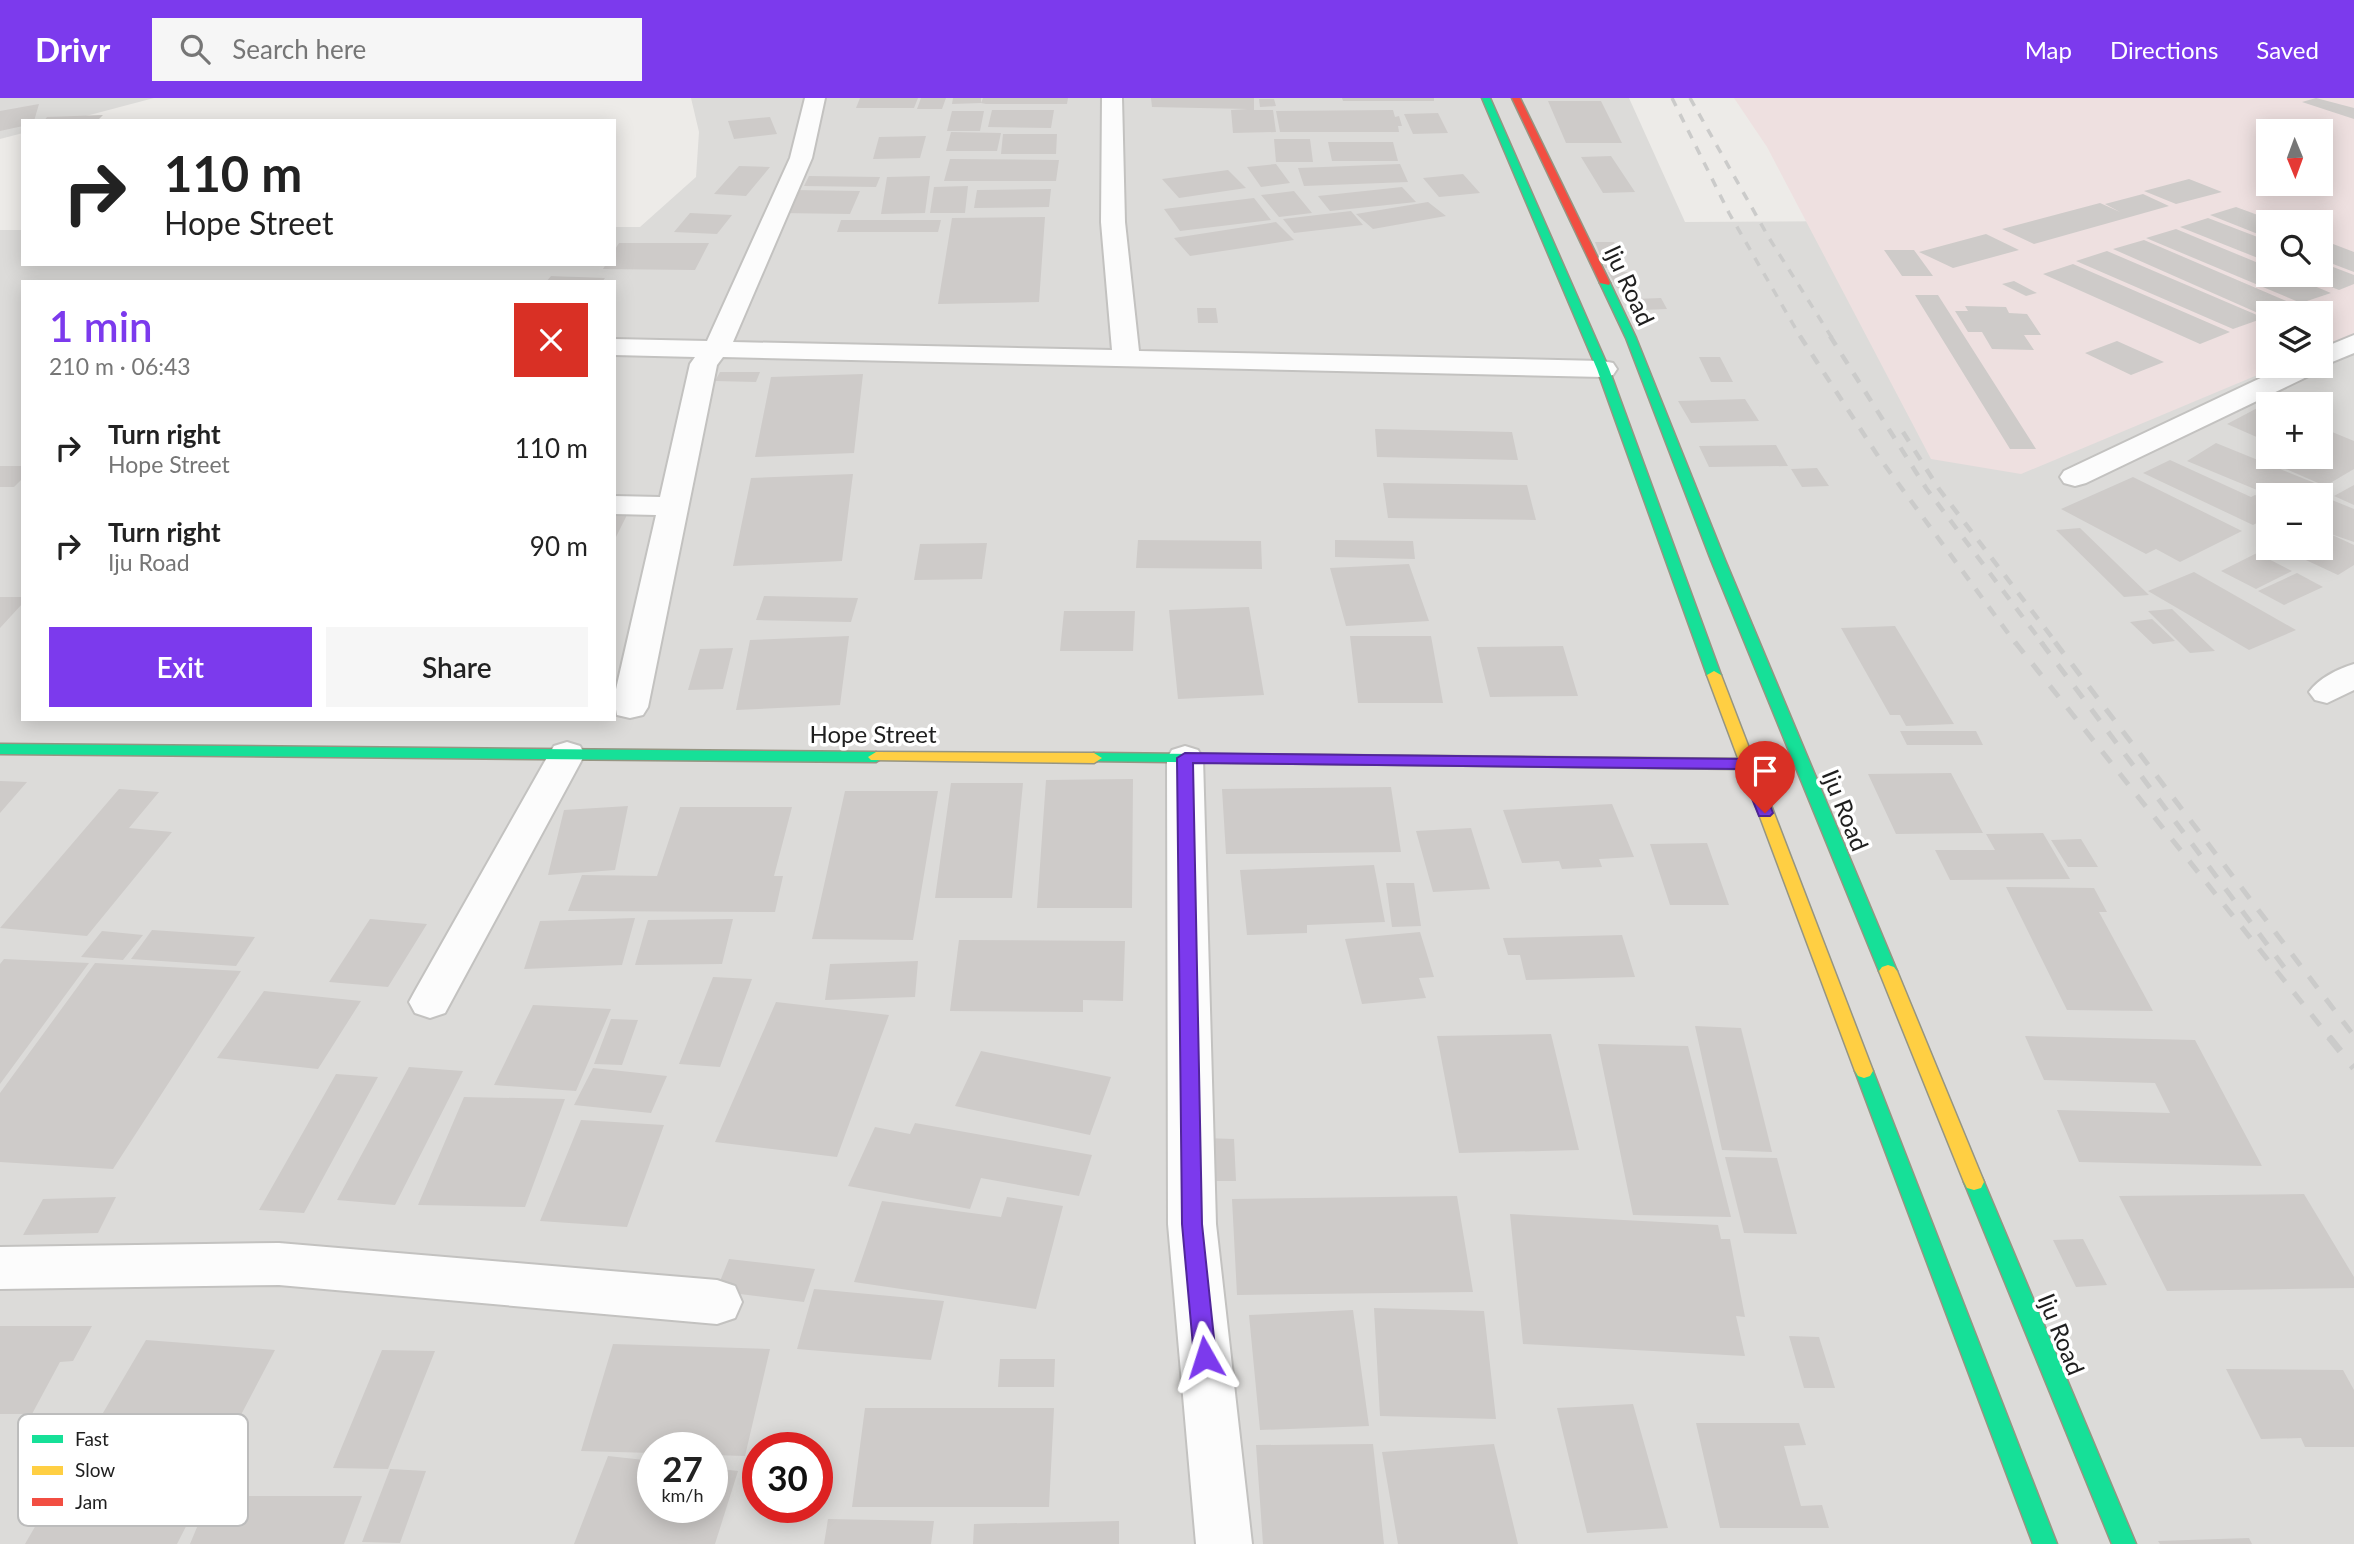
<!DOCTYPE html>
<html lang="en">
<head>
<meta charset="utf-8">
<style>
	:root { --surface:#fff; --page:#f6f6f6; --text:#222; --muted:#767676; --accent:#7c3aed }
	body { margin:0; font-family:Lato,sans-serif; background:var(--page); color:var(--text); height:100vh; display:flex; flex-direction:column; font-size:26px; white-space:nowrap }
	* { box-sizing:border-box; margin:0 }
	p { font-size:23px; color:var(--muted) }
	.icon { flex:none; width:38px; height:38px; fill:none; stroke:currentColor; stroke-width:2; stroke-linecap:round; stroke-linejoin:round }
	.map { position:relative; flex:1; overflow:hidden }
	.details { position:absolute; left:21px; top:182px; width:595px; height:441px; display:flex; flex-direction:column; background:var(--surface); border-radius:0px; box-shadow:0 4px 18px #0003 }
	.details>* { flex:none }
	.banner { position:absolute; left:21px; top:21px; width:595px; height:147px; border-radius:0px; box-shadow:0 4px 18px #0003; background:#fff; color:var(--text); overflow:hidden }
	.needle { width:46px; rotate:179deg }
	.tools { position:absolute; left:2256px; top:21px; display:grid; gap:14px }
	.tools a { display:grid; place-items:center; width:77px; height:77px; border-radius:0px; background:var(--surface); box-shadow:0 4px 18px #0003; font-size:35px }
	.speed { position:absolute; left:637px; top:1334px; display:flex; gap:14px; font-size:35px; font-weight:700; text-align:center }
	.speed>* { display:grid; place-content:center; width:91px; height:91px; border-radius:50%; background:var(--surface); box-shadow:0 4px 18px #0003; line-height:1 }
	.speed small { font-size:18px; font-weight:400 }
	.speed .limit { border:10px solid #d22; background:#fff; color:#111 }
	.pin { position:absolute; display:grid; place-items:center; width:60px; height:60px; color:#fff; margin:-72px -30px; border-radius:50% 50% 50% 0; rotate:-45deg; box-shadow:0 0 7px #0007 }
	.pin .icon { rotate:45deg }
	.me { position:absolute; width:77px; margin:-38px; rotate:354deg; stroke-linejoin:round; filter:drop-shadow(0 0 5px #0008) }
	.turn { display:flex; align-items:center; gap:24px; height:147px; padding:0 28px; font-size:32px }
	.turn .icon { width:91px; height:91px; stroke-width:2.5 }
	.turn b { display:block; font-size:49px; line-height:60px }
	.round { display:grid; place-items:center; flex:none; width:74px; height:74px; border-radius:0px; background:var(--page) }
	.head { display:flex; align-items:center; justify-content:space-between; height:119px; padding:0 28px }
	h1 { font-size:42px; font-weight:600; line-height:52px; color:var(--accent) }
	.cta { display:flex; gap:14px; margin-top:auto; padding:14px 28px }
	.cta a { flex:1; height:80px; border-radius:0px; background:var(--accent); color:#fff; font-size:28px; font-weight:600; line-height:80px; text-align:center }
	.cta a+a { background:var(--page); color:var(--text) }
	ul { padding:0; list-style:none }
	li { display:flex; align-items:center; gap:21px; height:98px; padding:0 28px }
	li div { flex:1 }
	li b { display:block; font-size:26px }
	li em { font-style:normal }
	header { display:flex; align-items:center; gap:42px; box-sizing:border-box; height:98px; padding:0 35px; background:var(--accent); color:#fff }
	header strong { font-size:33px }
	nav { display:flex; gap:38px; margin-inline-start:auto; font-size:24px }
	.search { width:490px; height:63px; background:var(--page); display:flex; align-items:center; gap:18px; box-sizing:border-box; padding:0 24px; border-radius:0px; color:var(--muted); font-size:26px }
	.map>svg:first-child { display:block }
	.residential { fill:#dcdbd9; fill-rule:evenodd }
	.commercial { fill:#eee0e0; fill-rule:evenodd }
	.building { fill:#cecbc9 }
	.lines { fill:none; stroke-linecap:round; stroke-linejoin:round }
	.street-casing { stroke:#c3c2c0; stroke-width:4 }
	.fast-casing { stroke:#969582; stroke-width:3 }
	.slow-casing { stroke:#969582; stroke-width:3 }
	.jam-casing { stroke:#969582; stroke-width:3 }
	.street { fill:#fcfcfc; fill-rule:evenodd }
	.fast { fill:#16e098; fill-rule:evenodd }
	.slow { fill:#ffcf43; fill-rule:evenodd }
	.jam { fill:#f24e42; fill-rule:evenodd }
	.rail-far3 { stroke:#cbcbca; stroke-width:3.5; stroke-dasharray:9 9; stroke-linecap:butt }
	.rail-far2 { stroke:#cbcbca; stroke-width:4.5; stroke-dasharray:11 11; stroke-linecap:butt }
	.rail-far1 { stroke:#cbcbca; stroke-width:5; stroke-dasharray:14 14; stroke-linecap:butt }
	.rail { stroke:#cbcbca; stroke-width:7; stroke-dasharray:18 18; stroke-linecap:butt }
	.route { fill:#7c3aed; stroke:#51269a; stroke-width:2 }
	.labels { text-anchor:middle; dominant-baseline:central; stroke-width:7; stroke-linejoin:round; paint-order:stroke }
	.street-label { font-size:24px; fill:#1f1f1f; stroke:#fff }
	.key { fill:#fff; stroke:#bcbcbc; stroke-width:2 }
	.key-label { font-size:19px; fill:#1f1f1f }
</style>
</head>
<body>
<header>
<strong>Drivr</strong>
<div class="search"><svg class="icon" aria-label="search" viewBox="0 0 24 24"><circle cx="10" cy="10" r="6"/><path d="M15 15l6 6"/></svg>Search here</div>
<nav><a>Map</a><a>Directions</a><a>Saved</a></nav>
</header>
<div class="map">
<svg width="2354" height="1446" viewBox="0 0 2354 1446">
	<rect width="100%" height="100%" fill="#edebe8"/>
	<!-- residential -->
	<path class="residential" d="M0 0H154L67 23H23V35L0 41Z
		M691 0H1629L1685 124 2354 120V1446H0V132H23V166H614V129H640L696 79 699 34ZM2268 124H2320V177H2268ZM23 184H614V621H23ZM2268 215H2320V268H2268ZM2268 306H2320V359H2268ZM2268 397H2320V450H2268ZM653 1349H712V1409H653ZM758 1349H817V1409H758Z"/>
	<!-- commercial -->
	<path class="commercial" d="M1734 0H2354V236L2321 250 2320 215H2268V268H2279L2021 376 1931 361 1767 49ZM2268 33H2320V86H2268ZM2268 124H2320V177H2268Z"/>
	<!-- building -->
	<path class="building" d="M860 0H918L914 10H856Z
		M921 0H946L942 11H917Z
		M953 0H981V5L952 6Z
		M983 0H1068L1067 6H986L981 5Z
		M1151 0H1254V12H1273L1276 34 1233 35 1231 12 1248 11 1152 9Z
		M1342 0H1434V3H1343Z
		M2316 0 2354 10V21L2302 4Z
		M1259 1H1274L1276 8 1260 9Z
		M1548 3H1601L1622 45H1566Z
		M39 6 34 23H23V28L0 33V13Z
		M992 12H1054L1051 30 988 29Z
		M1393 12 1395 19 1399 18 1402 28H1398L1399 34H1280L1276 13Z
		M952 13H984L980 33H947Z
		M1438 15 1448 35 1413 36 1404 16Z
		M103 17 97 23H44L47 19Z
		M770 19 777 36 734 41 728 23Z
		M951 34 1001 35 997 53H946Z
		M1003 36H1057L1056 56H1001Z
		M926 38 920 60 873 61 879 39Z
		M1274 41H1310L1313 64H1276Z
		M1328 44H1393L1398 63H1332Z
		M1611 58 1635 94 1603 95 1581 59Z
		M950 61 1059 62 1056 83H944Z
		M1276 66 1290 85 1261 89 1247 69Z
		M1400 66 1408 84 1304 88 1298 70Z
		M739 68 770 69 746 98 714 96Z
		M1228 72 1246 90 1179 100 1162 81Z
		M1463 76 1480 95 1439 99 1423 80Z
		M809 78 880 79 876 89 804 88Z
		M930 78 925 115 881 116 887 79Z
		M2189 81 2222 94 2176 106 2144 93Z
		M968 88 965 115H930L934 89Z
		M1402 89 1416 104 1330 113 1318 98Z
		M1051 91 1049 109 974 110 977 92Z
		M793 92 860 93 850 116 781 115Z
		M1294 93 1312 115 1279 119 1261 97Z
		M2143 96 2169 108 2034 146 2002 131 2100 105 2120 114 2105 106Z
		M1254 100 1271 122 1180 133 1164 111Z
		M1428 104 1446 118 1373 131 1356 116Z
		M2236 109 2277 124H2268V140L2210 117Z
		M1351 113 1363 127 1294 135 1283 121Z
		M690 115 732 117 717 136 674 134Z
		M1045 119 1039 204 938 206 952 120Z
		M2208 120 2268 143V164L2180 129Z
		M841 122H941L938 134H837Z
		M1276 124 1294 142 1190 158 1174 140Z
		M2176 131 2268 169V177H2288L2331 195 2301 205 2146 140Z
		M1986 136 2019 152 1953 170 1919 154Z
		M2320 141 2354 154V174L2320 161Z
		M2144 142 2298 208 2268 215 2267 219 2113 151Z
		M1595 144H1614L1626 170H1605Z
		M619 145H709L695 172 603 171 606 166H614V153Z
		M1884 152H1914L1933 178H1902Z
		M2107 153 2264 220 2233 231 2076 163Z
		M2320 164 2354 177V186L2339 192 2300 177H2320Z
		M2073 166 2230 234 2200 246 2043 176Z
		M1608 174H1629L1638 190H1617Z
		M551 178 605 180 602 184H546Z
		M2014 183 2037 195 2026 198 2002 186Z
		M1915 197H1938L2036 351H2010Z
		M1661 200 1667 211 1641 212 1635 201Z
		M1965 208 2006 209 2009 215 2027 216 2041 237H2024L2034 252 1992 251 1982 234H1968L1955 213H1968Z
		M1197 210H1216L1218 225H1198Z
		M2117 243 2164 264 2131 277 2085 255Z
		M1699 259H1720L1733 284H1711Z
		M720 274H760L756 284 715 283Z
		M863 276 854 355 755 359 771 279Z
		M1745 301 1759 323 1691 325 1678 303Z
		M2265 306 2268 307V344L2227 326Z
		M2320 329 2354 343V371L2325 388 2272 365 2283 359H2320Z
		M1375 331 1512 334 1518 362 1377 359Z
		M2216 345 2322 388 2310 397H2269L2187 363Z
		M1776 347 1788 368 1709 369 1699 348Z
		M2170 362 2251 399 2255 397 2268 403V419L2253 427 2143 375Z
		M0 368H23V380L14 389H0Z
		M1817 370 1829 388 1802 389 1791 371Z
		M853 376 842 463 733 468 751 380Z
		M2133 379 2242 433 2180 464 2156 451 2146 456 2061 411Z
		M1383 385 1527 387 1536 422 1388 420Z
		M2354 387V407L2334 398Z
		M2327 400 2354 411V444L2328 435 2354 447V467L2338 477 2280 450H2320V404Z
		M614 417H627L614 443Z
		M2080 430 2149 497 2124 499 2056 432Z
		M1138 442 1261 443 1262 471 1136 470Z
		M1335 442 1413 443 1415 461 1335 459Z
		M987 445 982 481 914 482 920 446Z
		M2257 455 2292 473 2256 491 2221 473Z
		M1409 466 1429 523 1346 528 1330 470Z
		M2194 474 2296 532 2249 552 2148 493Z
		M2297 475 2323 489 2284 507 2258 493Z
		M764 498 858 500 851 524 756 522Z
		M0 499H23V505L0 530Z
		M1249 509 1264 597 1178 601 1169 512Z
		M2172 511 2215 553 2190 555 2148 513Z
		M1064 513H1135L1133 553H1060Z
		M2152 521 2175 543 2153 546 2130 524Z
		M1895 528 1954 626 1906 628 1900 617H1890L1841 530Z
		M849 538 840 607 736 612 750 542Z
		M1350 538H1431L1443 605H1358Z
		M1563 548 1578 598 1490 599 1477 549Z
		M733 550 723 591 688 592 700 551Z
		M1900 633H1976L1983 647H1907Z
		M1951 675 1983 735 1896 736 1868 676Z
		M1133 681 1132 810H1037L1046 682Z
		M0 683 27 684 0 715Z
		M951 685H1023L1012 800H935Z
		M1391 689 1401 754 1226 756 1222 691Z
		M119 691 159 694 129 730 172 734 87 838 0 830Z
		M845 693H938L913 842 812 841Z
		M1612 706 1634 759 1599 761 1602 769 1562 771 1559 763 1522 765 1503 712Z
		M628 708 615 772 548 777 564 712Z
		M680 709H792L774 778H783L775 814 568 813 582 777 657 778Z
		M1471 730 1490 791 1433 794 1416 733Z
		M2043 735 2070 781 1950 782 1935 752H1995L1986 736Z
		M2081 741 2098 769H2068L2051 742Z
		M1707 745 1729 807H1670L1650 746Z
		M1374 767 1385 824 1307 827V835L1247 837 1240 772Z
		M1386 785H1414L1421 828 1392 829Z
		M2006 789 2094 790 2107 814H2099L2153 913 2067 912Z
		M635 820 622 867 524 871 540 823Z
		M370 821 427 826 388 889 329 884Z
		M733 821 722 866 635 867 648 822Z
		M152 832 255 839 236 868 131 861Z
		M102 833 143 837 123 862 81 859Z
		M1420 834 1434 879 1419 880 1426 900 1362 906 1345 841Z
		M1622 837 1635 879 1526 882 1520 857H1508L1503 840Z
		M959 842 1125 843 1123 903 1083 902V914L950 913Z
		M4 861 89 865 0 986V866Z
		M918 863 915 899 825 902 830 866Z
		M95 865 241 873 113 1071 0 1064V995Z
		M713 879 752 881 720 969 679 966Z
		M264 893 361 903 318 971 217 960Z
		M776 904 889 917 837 1059 715 1044Z
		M533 907 611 911 576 993 494 987Z
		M611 921 638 922 622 967 594 966Z
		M1695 928 1741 930 1772 1054 1722 1052Z
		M1551 936 1579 1052 1459 1055 1437 938Z
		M2025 938 2195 942 2262 1068 2079 1064 2057 1012 2170 1015 2155 985 2044 982Z
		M1598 946 1688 948 1731 1119 1633 1117Z
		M981 953 1111 979 1090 1037 955 1008Z
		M409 969 463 973 395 1107 337 1102Z
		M593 970 667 978 651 1015 574 1007Z
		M336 976 378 979 304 1115 259 1112Z
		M464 999 565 1001 525 1109 418 1107Z
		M581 1022 664 1027 627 1129 540 1123Z
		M915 1025 1092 1057 1079 1098 981 1080 970 1111 848 1088 875 1029 910 1036Z
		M1203 1040 1234 1041 1236 1083H1203Z
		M1725 1059 1777 1060 1797 1136 1744 1135Z
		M2304 1096 2354 1179V1190L2167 1193 2119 1098Z
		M1457 1098 1473 1194 1237 1197 1232 1101Z
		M116 1099 98 1135 23 1137 43 1101Z
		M1007 1099 1063 1108 1036 1211 854 1184 882 1103 1001 1119Z
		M1510 1116 1718 1127 1721 1141H1730L1745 1219 1736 1218 1745 1258 1523 1246Z
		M2083 1141 2107 1187 2076 1189 2053 1142Z
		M729 1161 815 1171 804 1204 716 1193Z
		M814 1191 944 1203 931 1262 797 1251Z
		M1374 1210 1484 1213 1496 1321 1380 1318Z
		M1353 1212 1369 1328 1260 1332 1249 1217Z
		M0 1228H92L73 1263 60 1264 32 1316H0Z
		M1789 1238 1819 1239 1835 1290H1804Z
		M146 1242 275 1252 222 1353 87 1342Z
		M613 1246 770 1251 745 1358 712 1357V1349H653V1355L581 1353Z
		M382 1252 435 1253 388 1371 333 1370Z
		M1000 1261H1055L1054 1289H998Z
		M2226 1271 2343 1272 2354 1292V1349H2305L2301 1340 2261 1341Z
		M1633 1306 1668 1430 1587 1435 1557 1310Z
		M865 1310H1054L1049 1409H852Z
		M1696 1325H1799L1806 1347 1784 1348 1801 1408 1822 1407 1829 1430H1720Z
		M1373 1346 1384 1446H1263L1256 1347Z
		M1494 1346 1518 1446H1398L1382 1354Z
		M77 1356 218 1366 177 1446H25Z
		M608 1358 653 1363V1409H712V1370L738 1373 715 1446H574Z
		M390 1371 426 1373 400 1445 362 1444Z
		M210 1398H362L344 1446H190Z
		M828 1421 934 1423 931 1446H824Z
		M1119 1423V1446H973L974 1426Z
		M2249 1440 2252 1446H2160L2158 1443Z"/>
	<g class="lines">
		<!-- street casing -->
		<g class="street-casing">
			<path id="street" d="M805 0H825L812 60 733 244 1112 252 1101 124 1102 0H1122L1125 124 1139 253 1603 263 1613 265 1617 271 1613 277 1603 279 723 259 717 267 648 609 643 617 630 620 617 617 614 600 656 417 614 416V398L660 399 690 266 695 259 614 257V241L707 243 790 60Z
				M2354 237V255L2320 269 2317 274 2086 385 2075 388 2064 385 2060 379 2064 373 2286 268H2320V251Z
				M2354 566V592L2327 605 2315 602 2309 594C2319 580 2338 571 2354 566Z
				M567 644 580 648 585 656 445 915 430 920 415 915 409 904 415 893 549 656 554 648Z
				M1185 648 1198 652 1203 660 1216 1126 1252 1446H1196L1168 1126 1167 660 1172 652Z
				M279 1145 717 1182 735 1188 742 1204 735 1220 717 1226 279 1187 0 1191V1149Z"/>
		</g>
		<!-- fast casing -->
		<g class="fast-casing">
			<path id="fast" d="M1482 0H1490L1609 271 1721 577 1719 580H1709L1707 577 1597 271Z
				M1605 182 1610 185 1636 240 1725 462 1897 873 1894 877H1882L1879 873 1711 462 1626 240 1600 185Z
				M0 646 876 654 884 659 876 664 0 656Z
				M1094 655 1746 661 1754 666 1746 671 1089 663 1086 660 1089 657Z
				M1864 966 1870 968 1873 973 2057 1446H2033L1855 973 1858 968Z
				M1974 1076 1981 1078 1984 1084 2136 1446H2112L1964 1084 1967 1078Z"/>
		</g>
		<!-- slow casing -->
		<g class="slow-casing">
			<path id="slow" d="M1714 573 1721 577 1873 973 1870 978 1864 980 1858 978 1855 973 1707 577Z
				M876 654 1094 655 1102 660 1094 665 871 662 868 659Z
				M1888 867 1894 869 1897 873 1984 1084 1981 1090 1974 1092 1967 1090 1964 1084 1879 873 1882 869Z"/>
		</g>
		<!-- jam casing -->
		<g class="jam-casing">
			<path id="jam" d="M1512 0H1520L1610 185 1609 187 1600 185Z"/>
		</g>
		<!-- street -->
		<use href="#street" class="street"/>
		<!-- fast -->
		<use href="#fast" class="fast"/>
		<!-- slow -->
		<use href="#slow" class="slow"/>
		<!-- jam -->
		<use href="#jam" class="jam"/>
		<!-- rail-far3 -->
		<path class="rail-far3" d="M1672 0 1729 115 1801 240
			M1690 0 1769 140 1832 240"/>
		<!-- rail-far2 -->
		<path class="rail-far2" d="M1800 238 1878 358 2016 546
			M1830 238 1926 390 2043 546
			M1903 334 1939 391 2057 546"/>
		<!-- rail-far1 -->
		<path class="rail-far1" d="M2015 544 2330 940
			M2041 544 2287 873
			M2055 544 2354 938"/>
		<!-- rail -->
		<path class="rail" d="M2329 939 2354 970"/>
	</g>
	<!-- route -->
	<path class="route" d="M1185 655 1746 661 1754 666 1773 715 1770 718H1759L1740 671 1193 665 1202 1126 1216 1259 1213 1266 1205 1269 1197 1266 1194 1259 1182 1126 1177 660Z"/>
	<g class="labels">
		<!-- street labels -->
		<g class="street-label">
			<text transform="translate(1630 187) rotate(65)">Iju Road</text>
			<text x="873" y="635">Hope Street</text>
			<text transform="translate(1846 712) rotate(68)">Iju Road</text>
			<text transform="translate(2062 1236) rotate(68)">Iju Road</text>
		</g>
	</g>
	<!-- legend -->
	<rect x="18" y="1316" width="230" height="112" rx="10" class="key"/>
	<rect x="32" y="1337" width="31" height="8" fill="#16e098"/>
	<rect x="32" y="1368" width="31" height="9" fill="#ffcf43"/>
	<rect x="32" y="1400" width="31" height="8" fill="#f24e42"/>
	<g class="key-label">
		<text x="75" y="1348">Fast</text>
		<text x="75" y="1379">Slow</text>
		<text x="75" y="1411">Jam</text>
	</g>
</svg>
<div class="tools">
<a><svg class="needle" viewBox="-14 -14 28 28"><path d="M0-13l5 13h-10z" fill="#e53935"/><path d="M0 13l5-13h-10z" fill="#767676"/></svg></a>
<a><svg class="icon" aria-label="search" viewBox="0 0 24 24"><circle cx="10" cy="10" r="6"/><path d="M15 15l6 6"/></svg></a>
<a><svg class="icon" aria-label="layers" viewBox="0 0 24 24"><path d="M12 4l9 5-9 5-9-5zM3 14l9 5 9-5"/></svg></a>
<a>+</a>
<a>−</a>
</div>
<div class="speed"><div>27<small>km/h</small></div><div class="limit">30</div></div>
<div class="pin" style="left:1765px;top:715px;background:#d93025"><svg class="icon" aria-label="arrive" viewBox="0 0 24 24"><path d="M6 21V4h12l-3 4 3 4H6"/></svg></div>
<svg class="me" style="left:1205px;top:1259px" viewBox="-20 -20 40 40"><path d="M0-17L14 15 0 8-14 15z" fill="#7c3aed" stroke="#fff" stroke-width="4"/></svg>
<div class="banner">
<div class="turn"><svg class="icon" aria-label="right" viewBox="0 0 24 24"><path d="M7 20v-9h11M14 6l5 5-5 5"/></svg><div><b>110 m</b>Hope Street</div></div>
</div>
<section class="details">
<div class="head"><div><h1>1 min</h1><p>210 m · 06:43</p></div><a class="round" style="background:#d93025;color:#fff"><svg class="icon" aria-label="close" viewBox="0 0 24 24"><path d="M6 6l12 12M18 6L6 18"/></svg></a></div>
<ul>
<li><svg class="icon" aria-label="right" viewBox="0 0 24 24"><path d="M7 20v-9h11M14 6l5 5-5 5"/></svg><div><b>Turn right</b><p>Hope Street</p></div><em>110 m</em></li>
<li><svg class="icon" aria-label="right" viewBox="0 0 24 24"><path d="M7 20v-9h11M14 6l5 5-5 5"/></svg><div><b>Turn right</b><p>Iju Road</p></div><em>90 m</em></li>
</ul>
<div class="cta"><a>Exit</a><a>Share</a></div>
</section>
</div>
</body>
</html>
